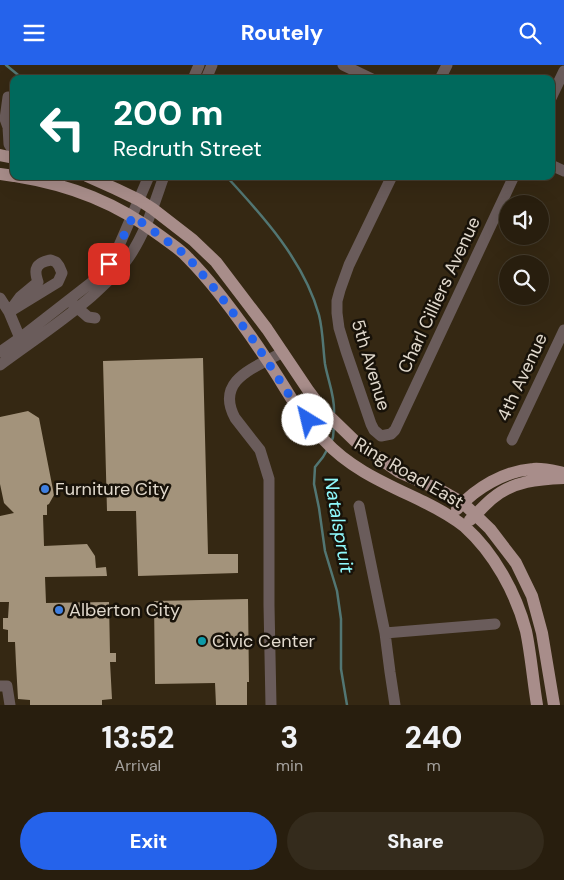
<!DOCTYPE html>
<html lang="en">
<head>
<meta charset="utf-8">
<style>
	:root { --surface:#281e0e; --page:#342b1c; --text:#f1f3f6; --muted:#a5a29e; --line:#443c2e; --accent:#2563eb }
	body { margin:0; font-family:"DM Sans",sans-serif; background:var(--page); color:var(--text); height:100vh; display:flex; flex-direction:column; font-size:19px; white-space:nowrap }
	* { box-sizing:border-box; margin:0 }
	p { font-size:16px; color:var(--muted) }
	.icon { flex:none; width:28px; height:28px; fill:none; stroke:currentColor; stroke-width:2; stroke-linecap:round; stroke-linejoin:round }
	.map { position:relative; height:640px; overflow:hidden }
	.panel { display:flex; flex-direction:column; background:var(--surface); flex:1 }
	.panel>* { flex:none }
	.guide { position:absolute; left:10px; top:10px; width:545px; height:105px; border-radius:10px; box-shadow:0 5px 20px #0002,0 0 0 1px var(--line); background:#00695c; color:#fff; overflow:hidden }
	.tools { position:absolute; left:499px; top:130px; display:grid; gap:10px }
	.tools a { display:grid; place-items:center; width:50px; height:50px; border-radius:50%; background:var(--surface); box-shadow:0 5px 20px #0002,0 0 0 1px var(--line); font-size:25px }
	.pin { position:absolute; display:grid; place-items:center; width:42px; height:42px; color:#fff; margin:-21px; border-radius:10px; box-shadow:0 2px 8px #0006 }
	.me { position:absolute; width:55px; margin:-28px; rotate:324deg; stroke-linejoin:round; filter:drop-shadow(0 0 4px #0008) }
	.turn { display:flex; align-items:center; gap:18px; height:105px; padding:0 20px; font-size:22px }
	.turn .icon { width:65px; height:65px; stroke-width:2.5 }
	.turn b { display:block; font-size:35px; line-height:42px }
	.eta { display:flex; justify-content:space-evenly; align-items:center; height:85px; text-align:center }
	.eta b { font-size:30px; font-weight:800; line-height:35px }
	.primary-button { display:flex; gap:10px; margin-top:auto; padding:10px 20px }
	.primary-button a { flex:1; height:58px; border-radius:30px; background:var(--accent); color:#fff; font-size:20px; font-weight:800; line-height:58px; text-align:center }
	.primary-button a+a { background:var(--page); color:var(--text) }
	header { display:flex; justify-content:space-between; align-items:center; height:65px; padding:0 20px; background:var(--accent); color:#fff; font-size:22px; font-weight:800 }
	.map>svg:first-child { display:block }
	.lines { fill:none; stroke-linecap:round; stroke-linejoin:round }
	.stream { stroke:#527673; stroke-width:2.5 }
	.building { fill:#a3937b }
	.minor { stroke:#6a5c5b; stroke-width:11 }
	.major { stroke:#a88d8a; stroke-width:12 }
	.route { stroke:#2563eb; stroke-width:9; stroke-dasharray:0 16.2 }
	.shop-dot { fill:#3f7fe0; stroke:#181209; stroke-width:2 }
	.culture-dot { fill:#0f9aa8; stroke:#181209; stroke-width:2 }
	.labels { text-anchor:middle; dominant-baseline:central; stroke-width:5; stroke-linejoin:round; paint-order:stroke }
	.street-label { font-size:18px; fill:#e1d9cd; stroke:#181209 }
	.poi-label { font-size:18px; fill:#e1d9cd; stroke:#181209; text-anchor:start }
	.water-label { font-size:19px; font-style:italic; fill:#8ff9fc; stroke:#181209 }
</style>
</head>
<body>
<header><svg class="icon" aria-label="menu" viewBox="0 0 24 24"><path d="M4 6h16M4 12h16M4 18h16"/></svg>Routely<svg class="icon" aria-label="search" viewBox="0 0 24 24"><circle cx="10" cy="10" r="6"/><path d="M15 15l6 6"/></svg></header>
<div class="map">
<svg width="564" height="640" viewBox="0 0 564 640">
	<rect width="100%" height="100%" fill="#352813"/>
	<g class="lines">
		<!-- stream -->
		<path class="stream" d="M6 0 23 14
			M226 111C263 151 304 196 319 250 323 266 323 283 325 299 328 316 335 331 334 348
			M332 375 333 372 334 361
			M327 385 323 392 315 402 314 419 319 443 325 486 337 526 341 554V604L347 640"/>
	</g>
	<!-- building -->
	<path class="building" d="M203 293 208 489H238V508L138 511 136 446H107L103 296Z
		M28 346 39 353 54 430 49 439 47 440V450H43L44 481 87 479 95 491 96 503 106 502 107 511 45 512 46 538 109 537 110 588H116V597H110L112 634 102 635V640H30V635L18 634 16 599 15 577H8V565L3 564V553H8L9 537H0V451L14 448 4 438 0 419V352Z
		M248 534 249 617H247V640H216L215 618 155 619 154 536Z"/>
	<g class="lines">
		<!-- minor -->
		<path class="minor" d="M343 0 372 14
			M193 14 199 0
			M206 14 212 0
			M440 14 447 0
			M8 32 5 54 8 62 9 79 14 87
			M551 33 564 6
			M551 100 564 106
			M392 111 349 200 340 225 337 236V248L339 263 346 286 371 359 374 365 381 371 391 369 395 365 514 111
			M51 195 56 197 59 201 62 208 58 217 9 247 20 232 38 217C37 214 36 211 36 208 35 199 44 196 51 195Z
			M0 233 9 247 22 278
			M72 238 88 252 95 253
			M0 287 20 273 92 217 109 199 118 183 149 111
			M0 300C31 277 63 256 92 231 105 219 119 207 129 192 146 167 154 139 164 111
			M512 375 564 265
			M359 441 385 568
			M0 621H7L10 640
			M271 640 269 540V414L260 385 235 353C214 314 257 302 283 287
			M395 640 390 607 385 568 495 559"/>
		<!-- major -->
		<path class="major" d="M0 90 14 93
			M0 109 14 111
			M15 111C71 120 117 138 162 172 171 179 180 184 187 192 217 222 243 259 267 295 278 311 288 329 299 345 307 355 316 365 324 375 351 405 389 420 424 437 438 444 453 452 465 462 494 488 516 528 526 566 531 590 533 616 537 640
			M87 111 116 124 139 135 153 144 193 175 216 197 267 264 308 325 323 345 356 377 399 407 442 426 463 438 490 464 516 498 532 531 542 568 554 640
			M457 444C476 423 504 406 533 404 543 403 554 406 564 408
			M470 455C478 448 485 439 493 433 513 416 539 414 564 413"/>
	</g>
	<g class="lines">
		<!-- route -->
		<path class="route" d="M109 199 118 183 133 151 186 190 219 229 254 276 299 345 308 355"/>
	</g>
	<!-- markers -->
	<g class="shop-dot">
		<circle cx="45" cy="424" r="5"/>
		<circle cx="59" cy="545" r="5"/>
	</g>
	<circle class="culture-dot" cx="202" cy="576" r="5"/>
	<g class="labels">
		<!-- street labels -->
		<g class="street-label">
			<text transform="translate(439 230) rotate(-65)">Charl Cilliers Avenue</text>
			<text transform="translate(371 300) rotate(73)">5th Avenue</text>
			<text transform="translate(522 312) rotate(-65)">4th Avenue</text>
			<text transform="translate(409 408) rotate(30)">Ring Road East</text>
		</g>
		<!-- poi labels -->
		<g class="poi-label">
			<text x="55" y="424">Furniture City</text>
			<text x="69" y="545">Alberton City</text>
			<text x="212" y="576">Civic Center</text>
		</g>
		<!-- water labels -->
		<g class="water-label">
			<text transform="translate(339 460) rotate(80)">Natalspruit</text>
		</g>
	</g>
</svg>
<div class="tools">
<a><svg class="icon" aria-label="sound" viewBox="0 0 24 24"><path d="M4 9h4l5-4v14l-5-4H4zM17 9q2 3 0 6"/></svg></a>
<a><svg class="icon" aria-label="search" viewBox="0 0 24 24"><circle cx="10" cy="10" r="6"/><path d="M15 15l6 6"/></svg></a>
</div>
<div class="pin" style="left:109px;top:199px;background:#d93025"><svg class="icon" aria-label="arrive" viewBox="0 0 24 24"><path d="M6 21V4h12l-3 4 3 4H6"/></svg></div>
<svg class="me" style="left:308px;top:355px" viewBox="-20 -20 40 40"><circle r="19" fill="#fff"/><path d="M0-13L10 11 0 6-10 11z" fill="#2563eb"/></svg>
<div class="guide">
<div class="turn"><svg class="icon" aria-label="left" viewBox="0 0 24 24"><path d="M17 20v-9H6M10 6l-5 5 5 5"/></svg><div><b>200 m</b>Redruth Street</div></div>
</div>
</div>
<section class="panel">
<div class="eta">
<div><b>13:52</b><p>Arrival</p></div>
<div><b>3</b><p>min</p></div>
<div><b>240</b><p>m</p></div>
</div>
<div class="primary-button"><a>Exit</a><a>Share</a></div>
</section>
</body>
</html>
